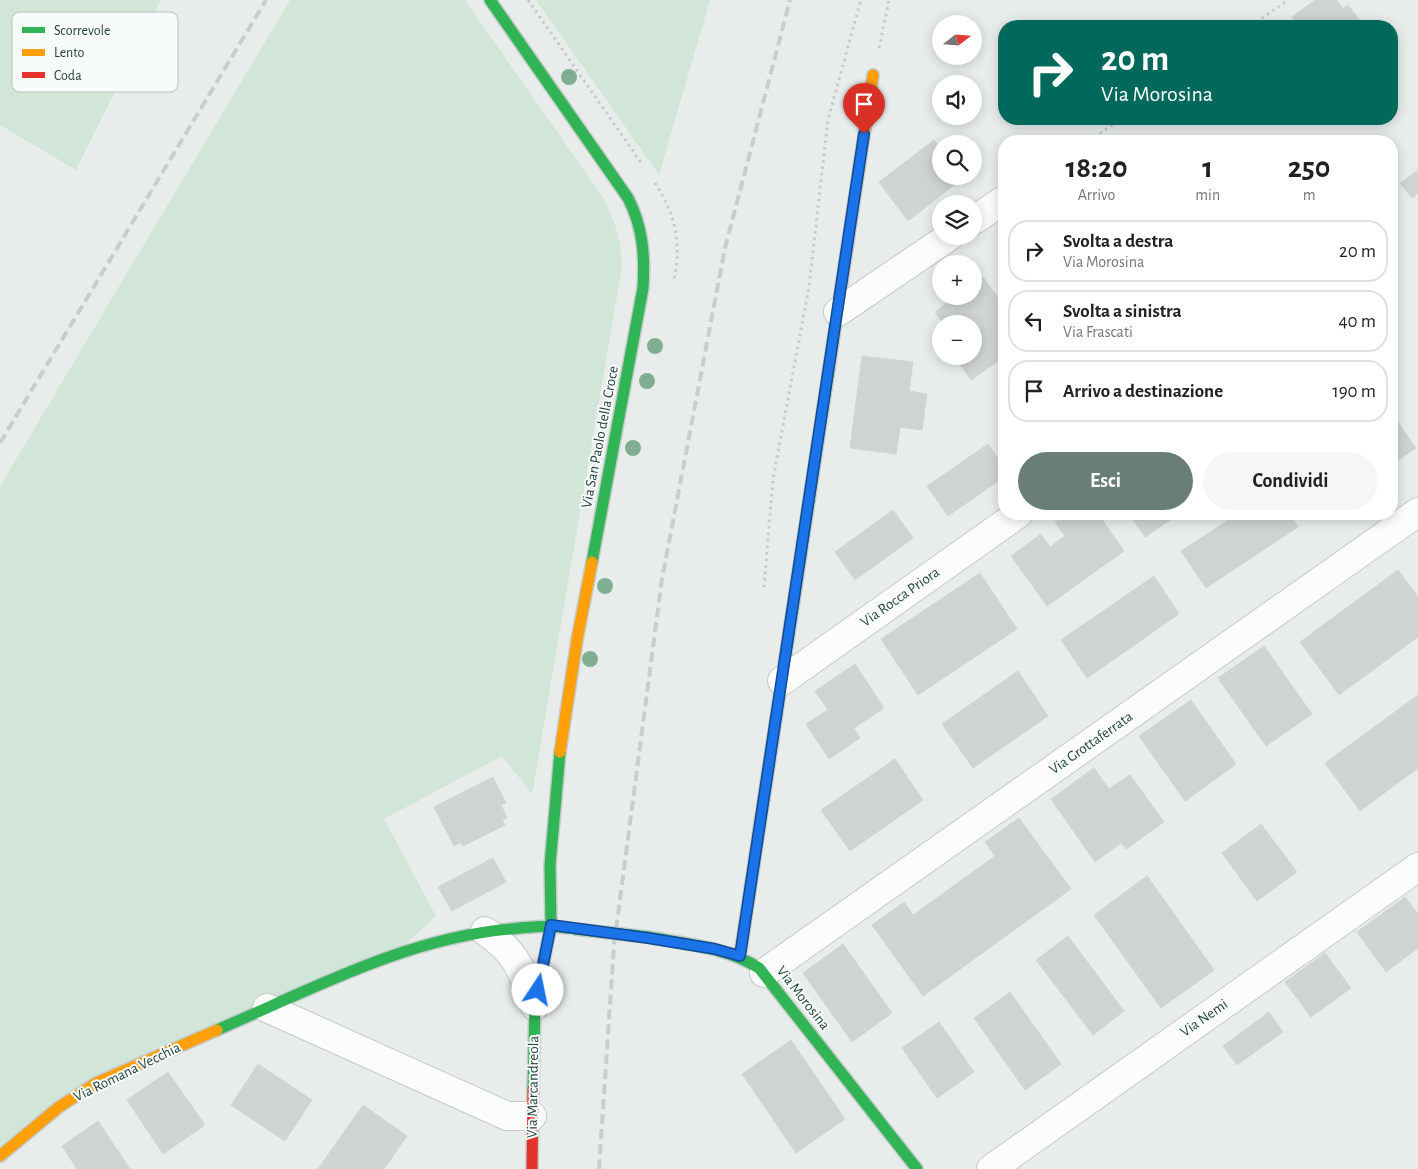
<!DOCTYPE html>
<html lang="it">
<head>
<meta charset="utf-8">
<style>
	:root { --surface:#fff; --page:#f6f6f6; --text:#222; --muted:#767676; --line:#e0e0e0; --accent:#697e78 }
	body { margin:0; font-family:"Alegreya Sans",sans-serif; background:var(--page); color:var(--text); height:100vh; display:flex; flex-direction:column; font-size:19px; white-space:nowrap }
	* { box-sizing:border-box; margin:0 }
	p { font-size:16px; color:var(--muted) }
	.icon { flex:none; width:28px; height:28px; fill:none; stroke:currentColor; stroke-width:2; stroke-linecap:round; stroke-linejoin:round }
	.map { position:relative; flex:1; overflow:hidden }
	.drawer { position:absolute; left:998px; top:135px; width:400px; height:385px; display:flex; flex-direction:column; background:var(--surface); border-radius:20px; box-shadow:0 2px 12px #0003 }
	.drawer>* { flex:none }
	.guide { position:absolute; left:998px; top:20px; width:400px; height:105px; border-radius:20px; box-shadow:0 2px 12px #0003; background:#00695c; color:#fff; overflow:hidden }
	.needle { width:32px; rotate:73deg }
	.controls { position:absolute; left:932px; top:15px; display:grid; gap:10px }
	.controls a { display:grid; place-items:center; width:50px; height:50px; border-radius:50%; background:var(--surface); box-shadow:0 2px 12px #0003; font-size:25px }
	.pin { position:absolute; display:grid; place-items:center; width:42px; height:42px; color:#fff; margin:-51px -21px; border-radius:50% 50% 50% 0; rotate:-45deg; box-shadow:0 0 5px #0007 }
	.pin .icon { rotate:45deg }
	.me { position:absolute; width:55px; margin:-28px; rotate:11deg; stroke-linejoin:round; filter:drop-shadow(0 0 4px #0008) }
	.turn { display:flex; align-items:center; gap:18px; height:105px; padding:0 20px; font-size:22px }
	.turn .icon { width:65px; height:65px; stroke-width:2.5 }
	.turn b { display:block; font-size:35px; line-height:42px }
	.eta { display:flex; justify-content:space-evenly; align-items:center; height:85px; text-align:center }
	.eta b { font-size:30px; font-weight:700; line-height:35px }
	.cta { display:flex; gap:10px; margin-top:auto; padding:10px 20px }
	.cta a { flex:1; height:58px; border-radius:30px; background:var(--accent); color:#fff; font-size:20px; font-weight:700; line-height:58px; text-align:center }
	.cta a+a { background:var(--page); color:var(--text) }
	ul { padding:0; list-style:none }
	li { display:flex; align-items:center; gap:15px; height:62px; margin:0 10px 8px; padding:0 10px; border:2px solid var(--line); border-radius:20px }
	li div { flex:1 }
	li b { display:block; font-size:19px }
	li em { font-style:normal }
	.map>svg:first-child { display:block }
	.green { fill:#d1e6d8 }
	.building { fill:#cfd4d2; stroke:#d1d6d4 }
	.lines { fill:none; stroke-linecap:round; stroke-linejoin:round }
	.street-casing { stroke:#c5cac8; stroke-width:30 }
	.fast-casing { stroke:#c3cbc8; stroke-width:14 }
	.slow-casing { stroke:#c3cbc8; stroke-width:14 }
	.jam-casing { stroke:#c3cbc8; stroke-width:14 }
	.path { stroke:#c3ccca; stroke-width:3; stroke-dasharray:2.5 4; stroke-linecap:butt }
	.street { stroke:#fcfcfc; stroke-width:28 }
	.fast { stroke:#30b455; stroke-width:11 }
	.slow { stroke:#ff9f0a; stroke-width:11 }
	.jam { stroke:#e5322d; stroke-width:11 }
	.rail { stroke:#c9cdcc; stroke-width:4; stroke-dasharray:10 5; stroke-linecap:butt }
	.fast-bridge-casing { stroke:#c3cbc8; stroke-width:14; stroke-linecap:butt }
	.fast-bridge { stroke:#30b455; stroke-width:11 }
	.tree { fill:#81ae93 }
	.route-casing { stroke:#114b97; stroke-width:12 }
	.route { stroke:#1a73e8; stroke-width:9 }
	.labels { text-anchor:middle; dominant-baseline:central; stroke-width:4; stroke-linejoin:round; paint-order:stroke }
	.street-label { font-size:15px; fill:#24423a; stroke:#f7fbf9 }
	.key { fill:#f7fbf9; stroke:#b8c4c0; stroke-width:1 }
	.key-label { font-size:14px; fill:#24423a }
</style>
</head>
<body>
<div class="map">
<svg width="1418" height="1169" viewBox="0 0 1418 1169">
	<rect width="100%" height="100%" fill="#e8edeb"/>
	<!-- green -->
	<path class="green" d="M0 0H161L76 170 0 125Z
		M290 0H465L604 199C615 222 622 241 622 267L532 794 502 756 384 819 436 916 394 955 68 1100 0 1157V486Z
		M536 0H710L659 175Z"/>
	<!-- building -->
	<path class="building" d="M1315 0H1337L1343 9 1348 5 1364 26H1299L1292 17Z
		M934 140 941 149V176H962L963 178 908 221 879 182Z
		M1417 171 1418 193 1412 198 1400 183Z
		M983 277 1004 306V357L971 380 954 356H974V324H943L935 312 956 296H974V284Z
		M862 356 913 362 909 391 927 394 922 430 900 427 896 454 850 448Z
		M1391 412 1416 448 1391 465Z
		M988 444 1004 467V477L948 516 927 486Z
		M893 510 913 538 855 580 835 552Z
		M1067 514H1098L1124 551 1047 606 1011 556 1041 534 1050 547 1065 536 1055 522Z
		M1129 514H1179L1145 537Z
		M1238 514H1289L1298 527 1206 588 1181 551Z
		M1398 570 1418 597V637L1339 695 1300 642Z
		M980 573 1017 629 918 695 881 639Z
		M1154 576 1179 614 1087 678 1061 640Z
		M1264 646 1312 714 1266 746 1218 678Z
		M855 664 884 708 854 728 860 738 829 759 806 724 828 710 815 691Z
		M1018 671 1048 716 973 768 942 724Z
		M1418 695V768L1360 811 1325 763Z
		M1191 700 1236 764 1185 801 1139 736Z
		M895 759 923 800 850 851 821 810Z
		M1094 768 1109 789 1130 775 1164 822 1126 849 1121 843 1095 862 1051 799Z
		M493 777 506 803 501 805 507 818 502 820 505 825 463 846 461 842 454 846 434 807Z
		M1019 818 1071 889 923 996 872 925 904 902 913 915 995 856 985 842Z
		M1261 824 1297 872 1257 901 1222 853Z
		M493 858 506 882 452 911 438 887Z
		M1147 876 1214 970 1161 1008 1094 915Z
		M1405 897 1418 914V948L1386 972 1357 932Z
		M1068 936 1124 1011 1093 1035 1036 960Z
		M843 944 892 1013 852 1042 803 973Z
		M1325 953 1351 988 1311 1017 1285 982Z
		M1010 992 1061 1064 1025 1090 974 1018Z
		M1269 1012 1283 1032 1237 1065 1223 1046Z
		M939 1022 974 1072 937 1098 902 1048Z
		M791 1040 845 1119 796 1153 742 1074Z
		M258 1064 312 1100 285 1141 231 1105Z
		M168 1072 205 1125 163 1154 127 1100Z
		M363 1105 407 1136 384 1169H318Z
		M98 1121 130 1169H77L62 1146Z"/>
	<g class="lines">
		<!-- street casing -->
		<g class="street-casing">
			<path id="street" d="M974 220 1004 200
				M838 312 950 236
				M782 681 1018 514
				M485 931C518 954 521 969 535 1006
				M764 973 1418 512
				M267 1008 507 1116H532
				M991 1169 1418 867"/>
		</g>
		<!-- fast casing -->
		<g class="fast-casing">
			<path id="fast" d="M490 0 628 198C643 227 645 256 643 288L592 562
				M648 937C687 944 725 947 759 968L917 1169
				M740 956 828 375
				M217 1030C312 989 407 938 511 929 531 927 549 925 568 928
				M533 1090 535 1006 551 925 550 865 560 752"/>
		</g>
		<!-- slow casing -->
		<g class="slow-casing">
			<path id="slow" d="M828 375 873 75
				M560 752 577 640 592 562
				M0 1156 59 1107 96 1083 217 1030"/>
		</g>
		<!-- jam casing -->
		<g class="jam-casing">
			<path id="jam" d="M532 1169 533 1090"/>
		</g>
		<!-- path -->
		<path class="path" d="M528 0 642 164
			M1251 26 1288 0
			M879 48 889 0
			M1089 141 1121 119
			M655 183C675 214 682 243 674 279
			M764 587 773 479 809 287 828 119 861 0"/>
		<!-- street -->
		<use href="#street" class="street"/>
		<!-- fast -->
		<use href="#fast" class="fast"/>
		<!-- slow -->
		<use href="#slow" class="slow"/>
		<!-- jam -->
		<use href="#jam" class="jam"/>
		<!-- rail -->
		<path class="rail" d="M0 443 266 0
			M599 1169 614 945 662 579 725 248 790 0"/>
		<!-- fast-bridge casing -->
		<g class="fast-bridge-casing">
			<path id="fast-bridge" d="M574 929 648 937"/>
		</g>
		<!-- fast-bridge -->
		<use href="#fast-bridge" class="fast-bridge"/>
	</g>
	<!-- trees -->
	<g class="tree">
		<circle cx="569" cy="77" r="8"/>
		<circle cx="655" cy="346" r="8"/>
		<circle cx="647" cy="381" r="8"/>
		<circle cx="633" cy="448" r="8"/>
		<circle cx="605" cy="586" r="8"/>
		<circle cx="590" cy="659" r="8"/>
	</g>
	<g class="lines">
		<!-- route casing -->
		<g class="route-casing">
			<path id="route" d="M538 990 551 925 648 938 715 949 740 956 864 134"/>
		</g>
		<!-- route -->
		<use href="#route" class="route"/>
	</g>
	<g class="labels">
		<!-- street labels -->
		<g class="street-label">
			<text transform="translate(600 437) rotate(-79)">Via San Paolo della Croce</text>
			<text transform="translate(900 597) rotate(-35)">Via Rocca Priora</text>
			<text transform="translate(1091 743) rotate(-35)">Via Grottaferrata</text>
			<text transform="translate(803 998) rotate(52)">Via Morosina</text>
			<text transform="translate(1204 1018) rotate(-35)">Via Nemi</text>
			<text transform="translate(127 1072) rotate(-26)">Via Romana Vecchia</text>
			<text transform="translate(533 1087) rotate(-89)">Via Marcandreola</text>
		</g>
	</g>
	<!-- legend -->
	<rect x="12" y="12" width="166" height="80" rx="8" class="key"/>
	<rect x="22" y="27" width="23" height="6" fill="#30b455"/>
	<rect x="22" y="49" width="23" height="7" fill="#ff9f0a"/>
	<rect x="22" y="72" width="23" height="6" fill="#e5322d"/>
	<g class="key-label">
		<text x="54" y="35">Scorrevole</text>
		<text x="54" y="57">Lento</text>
		<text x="54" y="80">Coda</text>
	</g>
</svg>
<div class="controls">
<a><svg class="needle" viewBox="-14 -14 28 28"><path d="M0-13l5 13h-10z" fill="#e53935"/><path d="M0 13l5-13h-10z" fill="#767676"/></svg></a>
<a><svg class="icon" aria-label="sound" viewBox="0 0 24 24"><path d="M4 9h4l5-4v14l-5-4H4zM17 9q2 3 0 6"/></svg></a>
<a><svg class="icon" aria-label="search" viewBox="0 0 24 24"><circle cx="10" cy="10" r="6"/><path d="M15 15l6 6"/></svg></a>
<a><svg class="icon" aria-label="layers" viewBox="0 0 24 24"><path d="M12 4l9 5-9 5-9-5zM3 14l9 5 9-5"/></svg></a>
<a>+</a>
<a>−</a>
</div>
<div class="pin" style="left:864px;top:134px;background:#d93025"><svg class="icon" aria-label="arrive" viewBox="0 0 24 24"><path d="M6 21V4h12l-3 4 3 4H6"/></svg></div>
<svg class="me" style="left:538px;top:990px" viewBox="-20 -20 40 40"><circle r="19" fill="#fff"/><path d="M0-13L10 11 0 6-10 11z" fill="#1a73e8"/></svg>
<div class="guide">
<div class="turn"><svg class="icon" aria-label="right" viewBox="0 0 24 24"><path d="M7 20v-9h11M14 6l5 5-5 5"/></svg><div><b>20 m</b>Via Morosina</div></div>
</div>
<section class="drawer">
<div class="eta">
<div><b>18:20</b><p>Arrivo</p></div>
<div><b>1</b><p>min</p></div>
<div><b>250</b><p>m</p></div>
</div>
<ul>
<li><svg class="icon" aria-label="right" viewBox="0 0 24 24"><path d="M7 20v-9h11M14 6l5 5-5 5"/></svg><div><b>Svolta a destra</b><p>Via Morosina</p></div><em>20 m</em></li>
<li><svg class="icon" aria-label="left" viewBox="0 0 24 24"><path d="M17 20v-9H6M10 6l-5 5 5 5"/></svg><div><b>Svolta a sinistra</b><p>Via Frascati</p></div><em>40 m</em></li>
<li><svg class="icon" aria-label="arrive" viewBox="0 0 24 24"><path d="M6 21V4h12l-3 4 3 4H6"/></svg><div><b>Arrivo a destinazione</b></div><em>190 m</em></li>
</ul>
<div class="cta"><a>Esci</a><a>Condividi</a></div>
</section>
</div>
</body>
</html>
